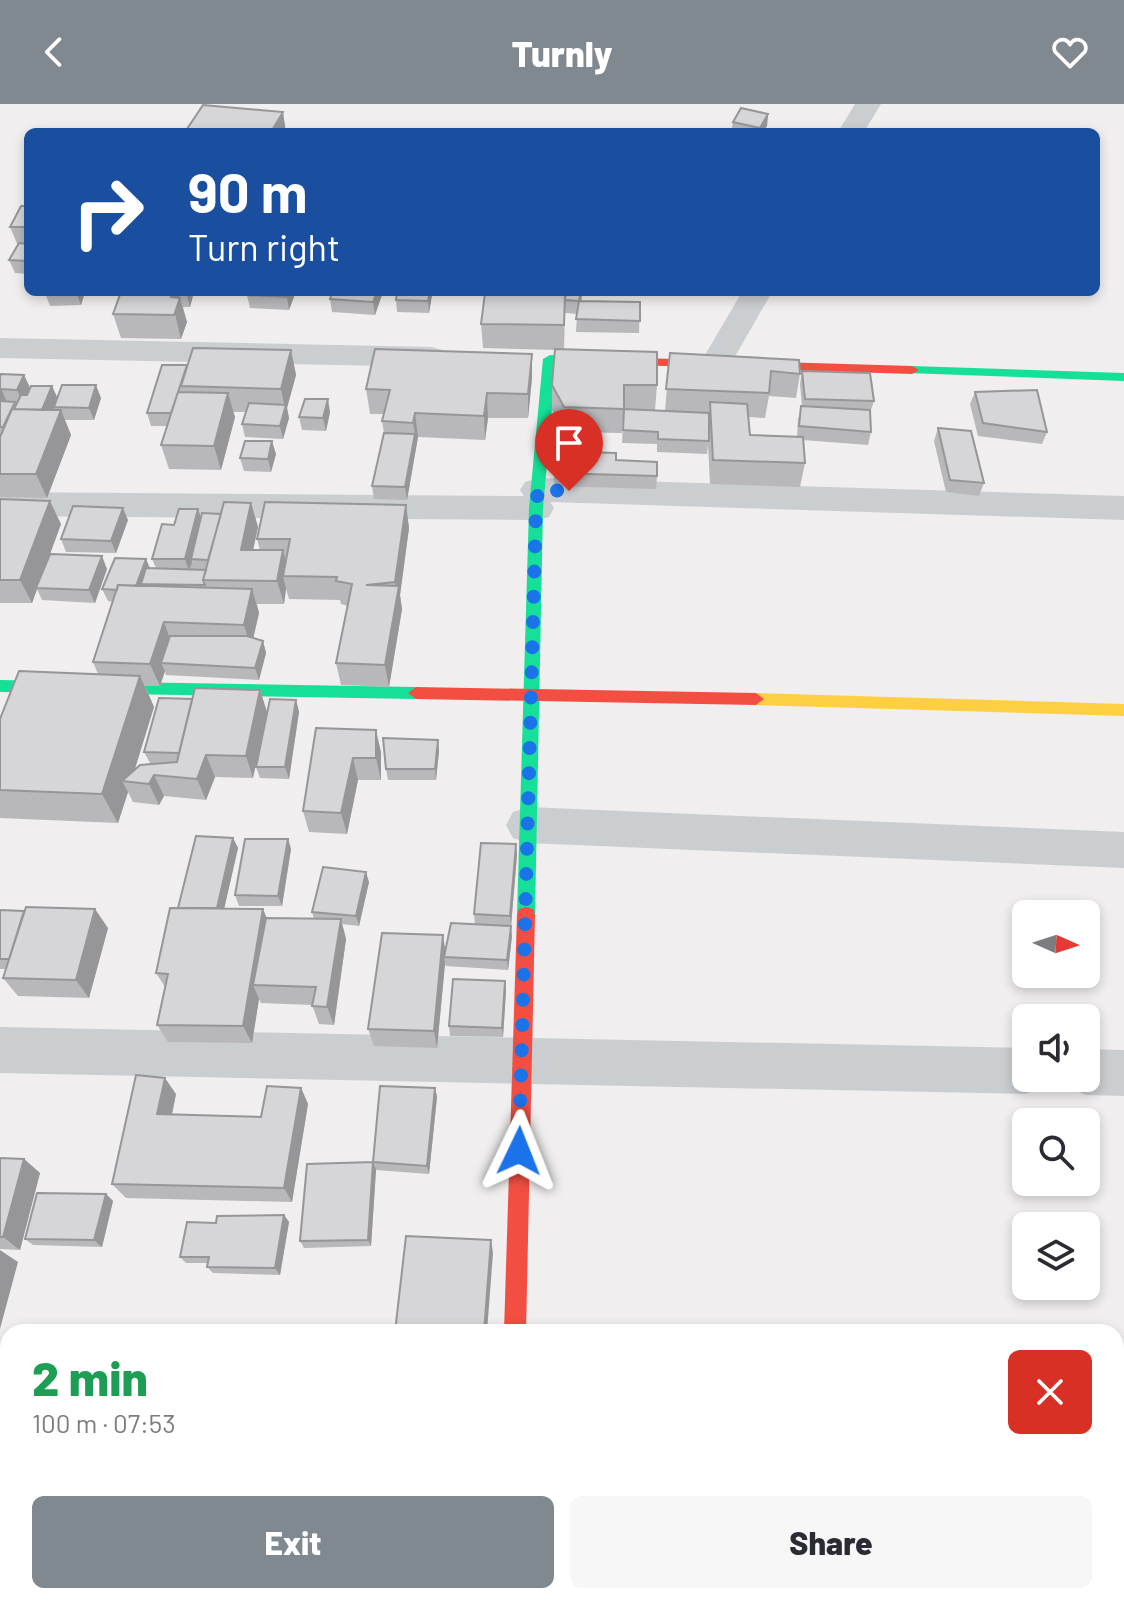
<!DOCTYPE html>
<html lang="en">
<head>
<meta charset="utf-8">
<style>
	:root { --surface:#fff; --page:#f7f7f7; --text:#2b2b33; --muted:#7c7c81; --accent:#808990 }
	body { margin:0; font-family:Barlow,sans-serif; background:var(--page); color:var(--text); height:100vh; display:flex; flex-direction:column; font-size:30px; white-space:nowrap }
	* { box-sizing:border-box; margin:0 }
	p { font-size:26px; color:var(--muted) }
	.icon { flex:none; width:44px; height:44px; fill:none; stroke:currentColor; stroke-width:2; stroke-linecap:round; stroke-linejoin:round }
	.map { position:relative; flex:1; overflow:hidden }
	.sheet { position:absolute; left:0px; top:1220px; width:1124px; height:280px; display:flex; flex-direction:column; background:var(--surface); border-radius:24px 24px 0 0; box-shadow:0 4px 12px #0003 }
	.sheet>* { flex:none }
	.hud { position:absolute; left:24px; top:24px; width:1076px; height:168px; border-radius:12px; box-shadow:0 4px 12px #0003; background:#1a4fa0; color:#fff; overflow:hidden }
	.needle { width:52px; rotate:93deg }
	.buttons { position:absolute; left:1012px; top:796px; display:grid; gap:16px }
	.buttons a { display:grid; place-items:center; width:88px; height:88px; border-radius:12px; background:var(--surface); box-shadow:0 4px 12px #0003; font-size:40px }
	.pin { position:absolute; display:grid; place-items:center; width:68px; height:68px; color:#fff; margin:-82px -34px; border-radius:50% 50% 50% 0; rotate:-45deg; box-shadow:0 0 8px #0007 }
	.pin .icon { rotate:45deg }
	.me { position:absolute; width:88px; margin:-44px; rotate:2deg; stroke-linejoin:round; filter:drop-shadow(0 0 6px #0008) }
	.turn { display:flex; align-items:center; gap:28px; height:168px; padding:0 32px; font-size:36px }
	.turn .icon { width:104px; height:104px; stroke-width:2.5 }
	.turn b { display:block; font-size:56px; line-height:68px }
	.round { display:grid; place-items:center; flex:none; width:84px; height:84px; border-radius:12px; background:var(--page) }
	.summary { display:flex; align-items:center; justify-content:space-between; height:136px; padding:0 32px }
	h1 { font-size:48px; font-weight:800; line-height:60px; color:#1e9e55 }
	.button { display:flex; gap:16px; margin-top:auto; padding:16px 32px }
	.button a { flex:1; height:92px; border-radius:12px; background:var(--accent); color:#fff; font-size:32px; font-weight:800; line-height:92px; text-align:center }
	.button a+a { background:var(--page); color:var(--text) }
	header { display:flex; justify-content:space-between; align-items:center; height:104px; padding:0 32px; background:var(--accent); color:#fff; font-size:36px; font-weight:800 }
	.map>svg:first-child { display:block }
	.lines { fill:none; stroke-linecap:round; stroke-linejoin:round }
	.street { fill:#caced0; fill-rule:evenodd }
	.fast { fill:#16e098; fill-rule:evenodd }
	.slow { fill:#ffcf43; fill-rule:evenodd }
	.jam { fill:#f24e42; fill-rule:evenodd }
	.wall { fill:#b8b8bb }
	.shaded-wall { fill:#969698 }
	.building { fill:#d6d6d9; stroke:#969698; stroke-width:2 }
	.route { stroke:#1a73e8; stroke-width:14; stroke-dasharray:0 25.2 }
</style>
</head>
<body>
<header><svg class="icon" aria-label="back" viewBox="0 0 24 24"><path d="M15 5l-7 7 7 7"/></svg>Turnly<svg class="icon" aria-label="heart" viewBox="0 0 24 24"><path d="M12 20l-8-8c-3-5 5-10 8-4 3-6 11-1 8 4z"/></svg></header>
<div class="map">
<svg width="1124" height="1500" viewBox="0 0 1124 1500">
	<rect width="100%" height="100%" fill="#f0eeef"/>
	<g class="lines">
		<!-- street -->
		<path class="street" d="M855 0H881L864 28H838Z
			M742 188H772L726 268 715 271 704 268 699 261Z
			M0 234 432 243 443 246 448 253 443 260 432 263 0 254Z
			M538 374 1124 392V416L550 398 554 404 549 413 536 416 0 412V388L524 392 520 386 525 378Z
			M528 703 1124 728V764L528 739 513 734 506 721 513 708Z
			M0 923 1026 944V974H1047L1043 983 1026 990 0 969Z
			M1086 945 1124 946V992L1086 991 1069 984 1064 974H1086Z
			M0 1244H8V1300H0Z
			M477 1492H539V1500H477Z"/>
		<!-- fast -->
		<path class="fast" d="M550 251 640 254 647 258 640 262 556 259 543 404 535 811 533 817 526 819 519 817 517 811 529 404 543 255Z
			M912 262 1124 269V277L907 269V263Z
			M0 576 416 583 424 589 416 595 0 588Z"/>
		<!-- slow -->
		<path class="slow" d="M756 589 1124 600V612L756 601 748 595Z"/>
		<!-- jam -->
		<path class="jam" d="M640 254 912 262 919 266 912 270 635 261V255Z
			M416 583 756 589 764 595 756 601 416 595 408 589Z
			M526 803 533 805 535 811 526 1228H504L517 811 519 805Z"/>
	</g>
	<!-- wall -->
	<path class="wall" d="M768 10 767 22 763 28H731L733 18Z
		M187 25 286 28H188Z
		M28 102V170L15 169 9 156 18 142 10 123Z
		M85 188 81 201 50 202 45 189Z
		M121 188H194L190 203H183L187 218 181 235 121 234 113 210Z
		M248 188H294L295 190 289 206 250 204 247 191Z
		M383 188 375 211 332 208 330 195Z
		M397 188H432L429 209 397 208 396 196Z
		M566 188H582V197L640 198 639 229 576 228 577 210 565 209 564 245 657 281 655 306 624 305 622 329 564 328 552 306V281L555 246 483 244 481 220 565 191Z
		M291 246 296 271 287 304 289 314 283 335 245 333 242 320 246 308H233L235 313 221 366 169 365 161 341 167 322H151L147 309 187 261Z
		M670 249 800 270 796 294 769 292 765 314 749 313 750 331 797 333 798 315 802 302 800 280 802 267 874 297 870 309 871 328 868 341 803 336 805 359 800 383 710 380 708 341 707 350 657 348V340L622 339 624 305 665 307Z
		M24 271 30 284 52 282 57 294H101L94 316H65L71 331 47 394 0 393V273Z
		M532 274 528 314H488L485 336 418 333 407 396 374 395 372 382 384 329 382 317 384 310H370L366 285Z
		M975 288 1047 328 1042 340 978 332 970 300Z
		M330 308 326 327 302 326 299 313Z
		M938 324 984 379 979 392 946 388 934 337Z
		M276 350 271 368 244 367 240 354Z
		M554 369 657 372 656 385 554 382Z
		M0 395 61 420 50 450 107 465 95 499 42 496 37 485 32 499H0Z
		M251 399 258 423 253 446H260L257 435 406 401 409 424 400 491 402 505 389 583 341 581 336 559 348 502 341 500 340 496 289 495 286 485 284 500H257L259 509 253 534 263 537 266 549 259 576 166 571 165 567 160 582H145L154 603 134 666 150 659 144 648 192 595 260 586 267 608 253 674 215 673 206 696 164 692 159 701 133 698 128 688 118 719 0 714V615L98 570 93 558 113 498 108 497 102 485 146 455 150 464H156L152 455 174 421 198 405 201 414 221 410Z
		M128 416 116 449 66 448 61 435Z
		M296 596 299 608 289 675 260 674 256 663Z
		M316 624 381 648V676H358L347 730 309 728 303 707Z
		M438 636 439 647 436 676H388L386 665Z
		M233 734 238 744 224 804 266 814 314 815 312 808 369 778 359 822 342 820 346 835 334 921 319 920 312 901 261 899 259 895 252 939 168 938 157 921 165 883 156 869 178 804Z
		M288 735 291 745 282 802H239L235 791Z
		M516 740 517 751 511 822 475 820 474 810Z
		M0 806 108 824 89 894 18 892 3 874 6 865H0Z
		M512 832 508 866 446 862 445 860 437 944 374 942 368 925 445 846Z
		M505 877 506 887 503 933 450 932 449 922Z
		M301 984 308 1000 292 1098 126 1094 112 1080 176 990 172 1010 261 1013Z
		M435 984 437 993 429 1070 376 1066 371 1142 304 1144 300 1137 373 1058Z
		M0 1054 24 1055 40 1069 20 1146 0 1145Z
		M106 1090 113 1097 102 1143 33 1141 25 1135Z
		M284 1111 289 1118 280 1171 213 1169 207 1163 208 1159H186L180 1153 216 1119Z"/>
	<!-- shaded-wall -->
	<path class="shaded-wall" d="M283 8 286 28H271Z
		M768 10 767 22 763 28H759L760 24Z
		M76 188H85L81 201Z
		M173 188H178L187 218 181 235 171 193Z
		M186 188H194L190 203Z
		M289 188H294L295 190 289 206 287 193Z
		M377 188H383L375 211 373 198Z
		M430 188H432V192L429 209 428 197Z
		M291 246 296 271 287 304 289 314 283 335 280 322 285 305 281 285Z
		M532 250V274L528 314V290Z
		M24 271 30 284 23 299 17 286Z
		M96 281 101 294 94 316 89 304Z
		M52 282 58 295 43 330 38 317Z
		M1 285 7 298 0 307V288Z
		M228 289 235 313 221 366 214 342Z
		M487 289 488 314 485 336 484 312Z
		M328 295 330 308 326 327 323 314Z
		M61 306 71 331 47 394 36 370Z
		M415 309 418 333 407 396 405 383 415 330 413 319Z
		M272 337 276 350 271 368 268 355Z
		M50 397 61 420 32 499 20 476Z
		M251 399 258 423 248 469 241 446Z
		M406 401 409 424 400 491 402 505 389 583 385 561 397 491 395 478Z
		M123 404 128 416 116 449 111 437Z
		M198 405 202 417 191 455 192 458 189 467 185 455Z
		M283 446 289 470 283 472 286 485 284 500 277 477Z
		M102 452 107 465 95 499 89 486Z
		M146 455 151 468 141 480 144 487 135 486Z
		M252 485 259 509 251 544 244 521Z
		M164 518 172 541 161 559 165 567 160 582 150 560Z
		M263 537 266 549 259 576 255 564Z
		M140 572 154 603 131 678 122 677 128 688 118 719 102 690Z
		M260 586 267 608 253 674 246 652Z
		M296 596 299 608 289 675 285 663Z
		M376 626 381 648V676L376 654Z
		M438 636 439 647 436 676 435 665Z
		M206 651 215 673 206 696 197 675Z
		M353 654 358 676 347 730 341 709Z
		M154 671 164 692 159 701 149 680Z
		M233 734 238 744 221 819 216 808Z
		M288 735 291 745 282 802 278 792Z
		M516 740 517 751 511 822 510 812Z
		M366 768 369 778 359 822 356 812Z
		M95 805 108 824 89 894 76 876Z
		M263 805 271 824 253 881 259 895 252 939 243 922Z
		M341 815 346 835 334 921 327 903Z
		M511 822 512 832 508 866 507 856Z
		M443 831 446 850 444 853 445 860 437 944 434 927Z
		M505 877 506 887 503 933 502 924Z
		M165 974 176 990 169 1025 157 1010Z
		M301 984 308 1000 292 1098 284 1084Z
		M435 984 437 993 429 1070 427 1062Z
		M24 1055 40 1069 20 1146 3 1133Z
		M373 1058 376 1066 371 1142 368 1136Z
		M106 1090 113 1097 102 1143 94 1136Z
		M284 1111 289 1118 280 1171 275 1164Z
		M491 1136 493 1149 487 1228H484Z
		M0 1146 18 1158 0 1225Z
		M133 1492H149L148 1500H132Z"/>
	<!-- building -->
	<path class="building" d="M203 1 283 8 271 28H219L187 25Z
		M741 4 768 10 760 24 733 18Z
		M21 102H28V123H10Z
		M19 139 28 140V157L9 156Z
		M121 188H173L171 193 180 194 174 211 113 210Z
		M248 188H289L287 193 247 191Z
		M332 188H377L373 198 330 195Z
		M397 188H430L428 197 396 196Z
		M566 188H581L579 197 565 196Z
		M485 189 565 191 564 221 481 220Z
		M579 197 640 198V217L576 215Z
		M193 244 291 246 281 285 181 282Z
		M375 245 532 250 528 290 487 289 484 312 415 309 413 319 382 317 390 286 366 285Z
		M555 245 657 248V281H624V305L564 303 552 281Z
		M670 249 799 256 800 270 771 267 769 289 666 285Z
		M162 261H187L171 309H147Z
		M802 267 870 269 874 297 805 295Z
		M1 270 24 271 17 286 1 285 0 288V273Z
		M62 281H96L89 304 54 303Z
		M31 282H52L42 306 14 305 21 291H27Z
		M1037 286 1047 328 983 319 975 288Z
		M178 288 228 289 214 342 161 341Z
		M305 295H328L323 314 299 313Z
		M0 297 15 298 3 323H0Z
		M710 298 747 300 750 331 803 333 805 359 713 356Z
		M249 299 286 301 280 322 242 320Z
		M801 302 870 306 871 328 799 322Z
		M12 305 61 306 36 370H0V333Z
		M624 305 709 309V337L658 335V328L623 326Z
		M938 324 971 327 984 379 950 376Z
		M384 329 415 330 405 383 372 382Z
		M245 337H272L268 355 240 354Z
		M555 347 616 349V356L657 358V372L554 369Z
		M0 395 50 397 20 476H0Z
		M224 398 251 399 241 446H283L277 477 203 476Z
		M265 398 406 401 395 478 366 481 399 482 385 561 336 559 352 480 336 477 337 473 283 472 290 435H257Z
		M73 402 123 404 111 437 61 435Z
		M179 405H198L185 455H152L162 420 174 421Z
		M202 409 221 410 208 456 191 455Z
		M50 450 102 452 89 486 36 484Z
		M115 454 146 455 136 482 118 481 117 486 102 485Z
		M146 464 206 466 203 476 205 481 141 480Z
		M118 481 252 485 244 521 164 518 150 560 93 558Z
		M170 532H247L263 537 255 564 161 559Z
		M19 567 140 572 102 690 0 686V615Z
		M195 584 260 586 246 652 206 651 197 675 154 671 149 680 122 677 140 661 177 658Z
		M159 594 192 595 179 649 144 648Z
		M270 595 296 596 285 663H256Z
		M316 624 376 626V654H353L341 709 303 707Z
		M383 634 438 636 435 665H386Z
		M196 732 233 734 217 804H178Z
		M245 735H288L278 792 235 791Z
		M481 739 516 740 510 812 474 810Z
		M323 763 366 768 356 812 312 808Z
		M26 803 95 805 76 876 3 874Z
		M170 804 263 805 243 922 157 921 168 870 156 869Z
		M0 806 24 807 9 855H0Z
		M266 814 341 815 327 903 312 902 316 883 253 881Z
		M451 819 511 822 507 856 444 853Z
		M382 829 443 831 434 927 368 925Z
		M453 875 505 877 502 924 449 922Z
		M136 971 165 974 157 1010 261 1013 267 982 301 984 284 1084 112 1080Z
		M380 982 435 984 427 1062 373 1058Z
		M0 1054 24 1055 3 1133H0Z
		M373 1058 368 1136 300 1137 307 1060Z
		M37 1089 106 1090 94 1136 25 1135Z
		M284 1111 275 1164 207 1163 209 1153H180L187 1118 216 1119 217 1112Z
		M406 1132 491 1136 484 1228H395Z
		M36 1492H133L132 1500H34Z"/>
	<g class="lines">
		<!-- route -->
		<path class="route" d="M519 1047 536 404 538 386 569 387"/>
	</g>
</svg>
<div class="buttons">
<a><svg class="needle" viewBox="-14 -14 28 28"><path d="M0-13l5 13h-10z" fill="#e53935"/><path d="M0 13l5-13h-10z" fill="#7c7c81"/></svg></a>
<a><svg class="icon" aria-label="sound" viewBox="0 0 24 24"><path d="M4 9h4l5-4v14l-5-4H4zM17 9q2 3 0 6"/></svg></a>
<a><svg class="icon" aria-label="search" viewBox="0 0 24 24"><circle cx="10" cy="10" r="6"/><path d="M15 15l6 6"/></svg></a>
<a><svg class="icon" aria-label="layers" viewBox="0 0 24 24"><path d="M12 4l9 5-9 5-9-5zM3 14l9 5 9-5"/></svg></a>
</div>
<div class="pin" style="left:569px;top:387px;background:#d93025"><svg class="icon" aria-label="arrive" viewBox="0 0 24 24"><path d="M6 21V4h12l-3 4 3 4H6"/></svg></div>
<svg class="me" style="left:519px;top:1047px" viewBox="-20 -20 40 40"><path d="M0-17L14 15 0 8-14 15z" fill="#1a73e8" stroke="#fff" stroke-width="4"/></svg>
<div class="hud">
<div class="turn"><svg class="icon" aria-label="right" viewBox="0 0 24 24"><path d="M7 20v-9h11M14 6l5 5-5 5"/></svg><div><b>90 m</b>Turn right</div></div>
</div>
<section class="sheet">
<div class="summary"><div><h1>2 min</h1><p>100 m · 07:53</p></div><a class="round" style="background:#d93025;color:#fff"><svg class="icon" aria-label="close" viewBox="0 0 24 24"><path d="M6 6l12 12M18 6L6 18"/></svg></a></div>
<div class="button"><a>Exit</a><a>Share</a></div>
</section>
</div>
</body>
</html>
